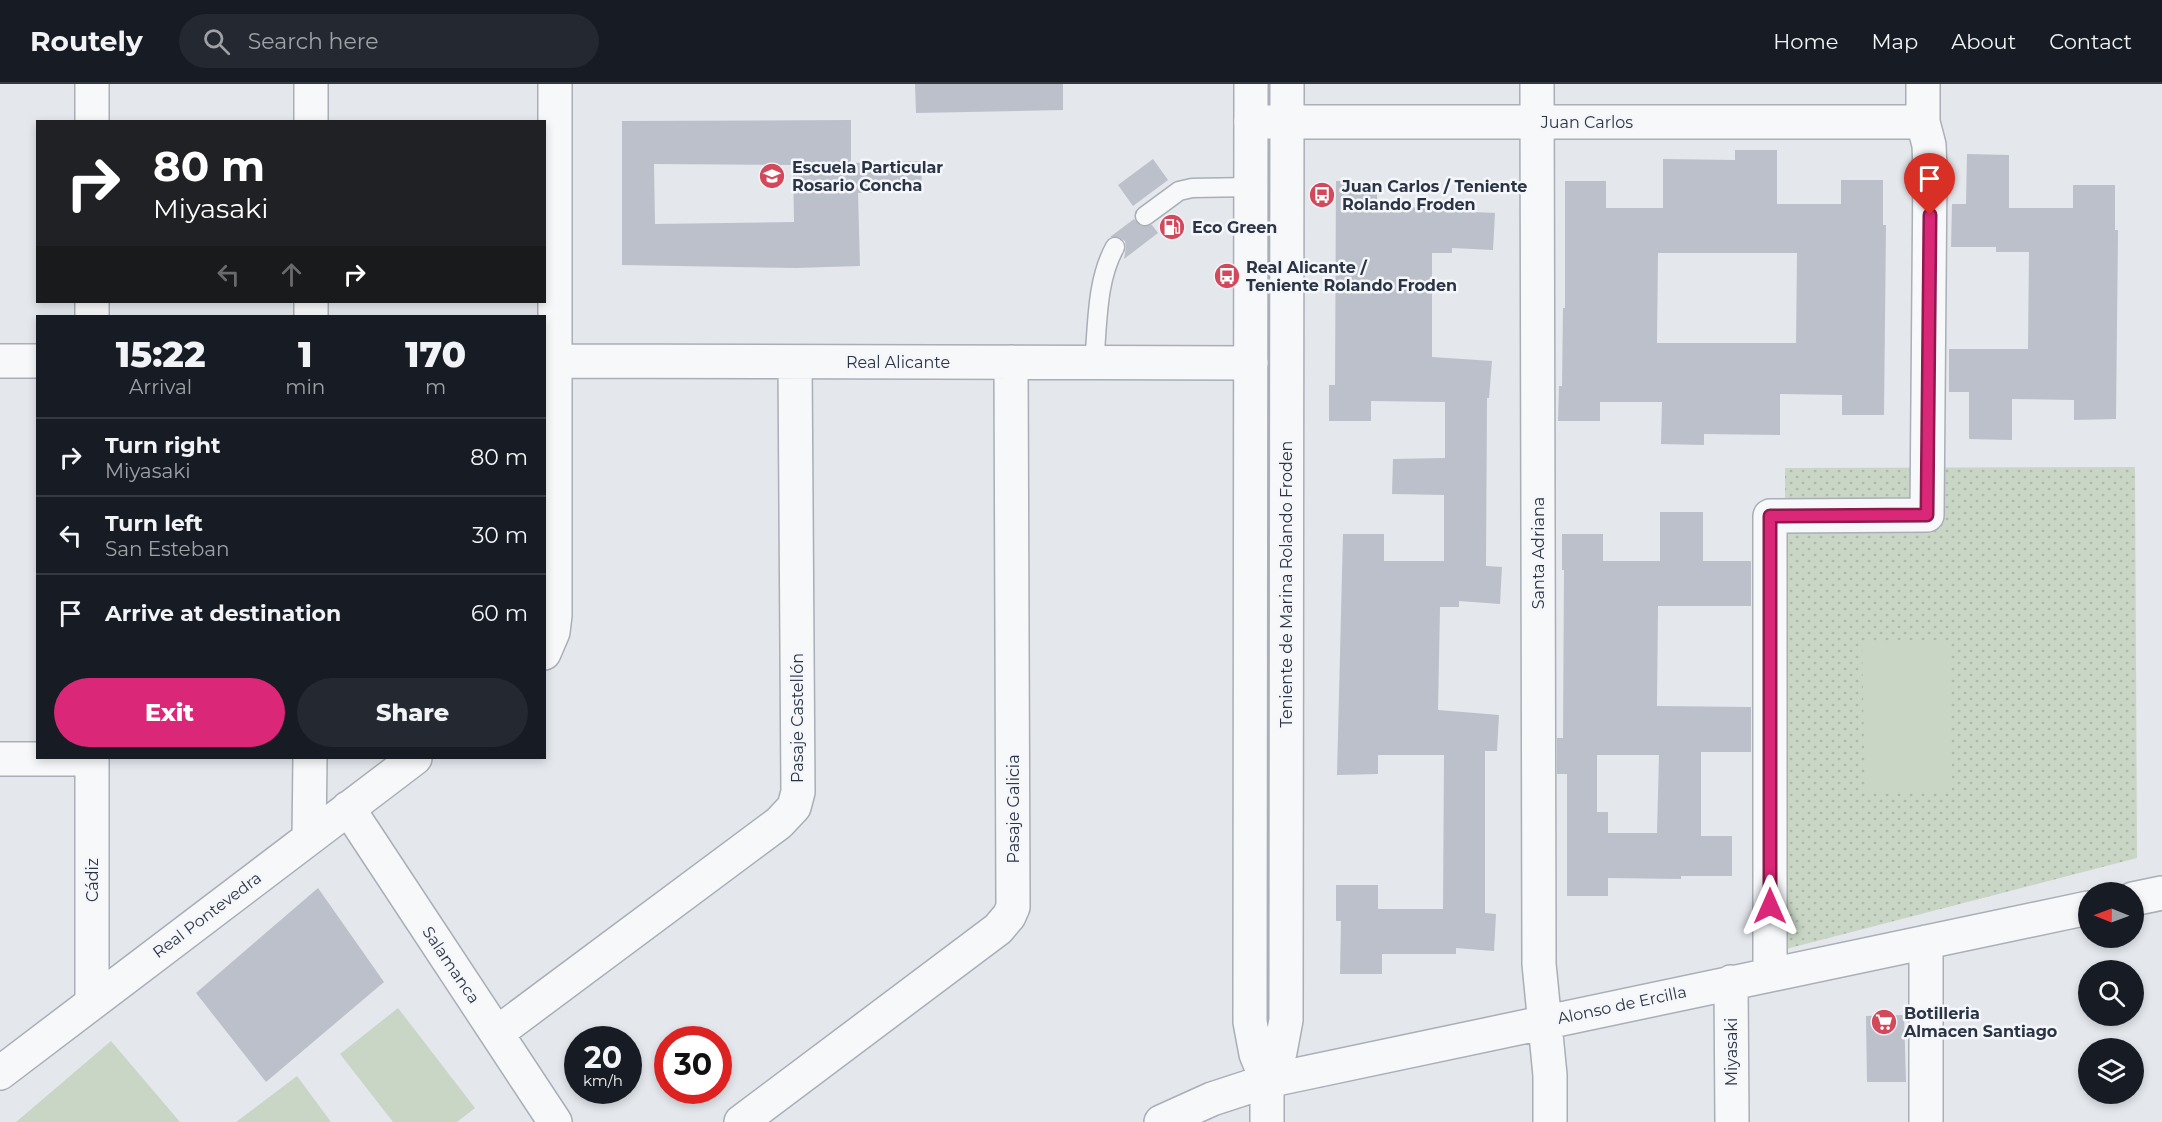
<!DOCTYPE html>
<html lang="en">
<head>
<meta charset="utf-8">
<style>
	:root { --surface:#171b24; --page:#242831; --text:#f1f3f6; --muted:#9ea1a6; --line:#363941; --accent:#db2777 }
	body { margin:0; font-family:Montserrat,sans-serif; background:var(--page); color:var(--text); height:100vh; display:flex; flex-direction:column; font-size:22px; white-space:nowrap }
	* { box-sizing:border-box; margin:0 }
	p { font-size:20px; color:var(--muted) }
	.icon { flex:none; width:33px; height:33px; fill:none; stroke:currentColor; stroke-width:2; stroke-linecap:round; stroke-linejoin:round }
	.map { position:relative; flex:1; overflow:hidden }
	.drawer { position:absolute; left:36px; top:231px; width:510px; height:444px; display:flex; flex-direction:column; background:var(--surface); border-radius:0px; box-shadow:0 3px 9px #0003 }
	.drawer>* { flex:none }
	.top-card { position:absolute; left:36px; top:36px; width:510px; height:183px; border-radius:0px; box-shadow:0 3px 9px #0003; background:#202124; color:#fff; overflow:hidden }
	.needle { width:39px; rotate:271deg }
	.controls { position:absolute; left:2078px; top:798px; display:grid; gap:12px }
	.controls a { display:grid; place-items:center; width:66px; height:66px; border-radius:50%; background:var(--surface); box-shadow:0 3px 9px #0003; font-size:30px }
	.speed { position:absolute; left:564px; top:942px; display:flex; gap:12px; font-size:30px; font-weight:700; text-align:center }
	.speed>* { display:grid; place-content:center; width:78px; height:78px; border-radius:50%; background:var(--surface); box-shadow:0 3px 9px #0003; line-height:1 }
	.speed small { font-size:15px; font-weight:400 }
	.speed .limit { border:9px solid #d22; background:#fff; color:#111 }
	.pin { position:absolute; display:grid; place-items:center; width:51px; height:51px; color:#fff; margin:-62px -26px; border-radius:50% 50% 50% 0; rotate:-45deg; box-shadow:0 0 6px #0007 }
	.pin .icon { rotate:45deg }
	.me { position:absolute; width:66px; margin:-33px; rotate:0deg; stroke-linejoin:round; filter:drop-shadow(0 0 4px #0008) }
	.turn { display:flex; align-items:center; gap:21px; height:126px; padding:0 18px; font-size:27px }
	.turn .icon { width:78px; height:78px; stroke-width:2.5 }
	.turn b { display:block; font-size:42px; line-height:51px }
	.lanes { display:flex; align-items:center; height:57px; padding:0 18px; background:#0003; justify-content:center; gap:30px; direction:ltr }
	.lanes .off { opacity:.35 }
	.eta { display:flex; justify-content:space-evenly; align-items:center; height:102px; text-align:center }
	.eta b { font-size:36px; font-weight:800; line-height:42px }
	.primary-button { display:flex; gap:12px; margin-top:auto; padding:12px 18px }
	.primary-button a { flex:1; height:69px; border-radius:36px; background:var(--accent); color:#fff; font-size:24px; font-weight:800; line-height:69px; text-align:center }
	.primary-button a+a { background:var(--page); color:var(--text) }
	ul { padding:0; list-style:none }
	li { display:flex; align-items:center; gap:18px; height:78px; padding:0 18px; border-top:2px solid var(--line) }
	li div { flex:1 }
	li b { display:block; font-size:22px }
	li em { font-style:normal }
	header { display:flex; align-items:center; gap:36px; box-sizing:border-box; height:84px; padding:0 30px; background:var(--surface); border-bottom:2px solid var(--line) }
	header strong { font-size:28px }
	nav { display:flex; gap:33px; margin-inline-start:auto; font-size:21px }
	.search { width:420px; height:54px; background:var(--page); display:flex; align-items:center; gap:15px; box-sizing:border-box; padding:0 21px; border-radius:33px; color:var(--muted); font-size:22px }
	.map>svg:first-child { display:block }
	.grass { fill:url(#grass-dots) }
	.park { fill:#c9d6c5 }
	.building { fill:#bbc0ca; fill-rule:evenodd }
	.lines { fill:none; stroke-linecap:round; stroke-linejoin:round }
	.service-casing { stroke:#a9aeb7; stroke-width:21 }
	.minor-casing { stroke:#a9aeb7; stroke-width:36 }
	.tertiary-casing { stroke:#a9aeb7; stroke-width:36 }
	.service { stroke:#f7f8fa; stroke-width:18 }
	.minor { stroke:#f7f8fa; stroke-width:33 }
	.tertiary { stroke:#f7f8fa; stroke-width:33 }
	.route-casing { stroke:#8e194d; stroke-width:15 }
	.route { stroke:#db2777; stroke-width:10 }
	.labels { text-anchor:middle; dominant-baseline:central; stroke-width:5; stroke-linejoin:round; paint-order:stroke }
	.street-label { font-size:16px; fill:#2b3445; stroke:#f4f6f9 }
	.poi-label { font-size:16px; font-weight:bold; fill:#2b3445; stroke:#f4f6f9; text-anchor:start }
</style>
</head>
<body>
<header>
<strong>Routely</strong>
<div class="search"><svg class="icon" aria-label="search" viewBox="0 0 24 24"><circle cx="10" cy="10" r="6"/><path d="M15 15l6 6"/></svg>Search here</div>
<nav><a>Home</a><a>Map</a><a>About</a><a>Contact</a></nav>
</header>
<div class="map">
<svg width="2162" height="1038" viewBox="0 0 2162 1038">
	<defs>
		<pattern id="grass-dots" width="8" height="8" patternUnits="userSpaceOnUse" patternTransform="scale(1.5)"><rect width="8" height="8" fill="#c9d6c5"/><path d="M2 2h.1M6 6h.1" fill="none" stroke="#adb8ab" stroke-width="1.8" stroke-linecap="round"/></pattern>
	</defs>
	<rect width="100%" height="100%" fill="#e4e7ec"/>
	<!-- grass -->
	<path class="grass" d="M2135 383 2137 774 1786 865 1785 384Z"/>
	<!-- park -->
	<path class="park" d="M1950 556 1952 707 1865 709 1862 557Z
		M398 924 475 1024 457 1038H393L340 970Z
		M111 957 180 1038H16Z
		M297 992 331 1038H236Z"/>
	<!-- building -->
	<path class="building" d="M915 0H1063V26L916 29Z
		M851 36V79L921 77 922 107 858 109 860 182 796 184 622 181V37ZM654 80 793 81 794 138 655 140Z
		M1735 66H1777V120H1841V96H1883V141H1886L1884 331H1842V311L1780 310V351L1704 350V361L1661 360 1662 318H1600V337H1558L1559 302H1562L1563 224H1565V97H1606V124H1663V75L1735 76ZM1658 169H1797L1796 259H1657Z
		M1967 70 2009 71V124H2073V101H2115V146H2118L2116 335 2074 336V316L2012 315V356L1969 355V308H1949V265H2028L2029 168H1996V163H1951L1952 120H1966Z
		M1153 75 1168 96 1133 122 1118 101Z
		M1336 97H1377V123L1452 124V127L1495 129 1493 166 1452 164V169H1432V273L1492 277 1489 314H1487L1486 482 1502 483 1500 520 1459 517V523H1440L1438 626 1499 631 1497 667H1485V829L1496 830 1494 867 1456 864V870H1382V890H1340L1341 837H1336V801H1378V825H1443L1444 671H1378V690L1337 691 1343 450H1384V477H1444V411L1392 410 1393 375 1445 374V318L1371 317V337H1329V301H1335Z
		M1134 135 1141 142 1152 141 1158 149 1124 175 1126 163 1125 157 1119 153H1110Z
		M1660 428H1703V477H1751V522H1658L1657 622 1751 623V668H1701V752H1732V792H1681V795L1608 794V812H1567V690H1557V654H1563L1564 486H1562V450H1603V477H1660ZM1597 671H1659L1657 749H1608V728H1597Z
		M318 804 384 898 266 998 196 909Z
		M1904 931 1906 998H1867L1866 932Z"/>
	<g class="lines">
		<!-- service casing -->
		<g class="service-casing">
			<path id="service" d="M1145 132 1179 107 1192 104 1251 103
				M1094 278C1098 240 1096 197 1115 163"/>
		</g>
		<!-- minor casing -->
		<g class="minor-casing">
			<path id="minor" d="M1537 0 1539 880 1550 991V1038
				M92 38V0
				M311 38V0
				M1251 38H1923
				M92 232V218
				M311 232V218
				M0 277H38
				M544 277 1251 279
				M544 569 553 548 555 531V0
				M0 675H92
				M348 724 555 1038
				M309 754 310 674
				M2133 815 2162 809
				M1926 858V1038
				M1770 890V432L1927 431 1930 84 1929 61 1923 38V0
				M1731 898 1732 1038
				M92 919V674
				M497 949 779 739 794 723 798 708 795 278
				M0 989 415 674
				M1267 997 2088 824
				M741 1038 998 845 1009 832 1013 823 1011 278"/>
		</g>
		<!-- tertiary casing -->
		<g class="tertiary-casing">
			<path id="tertiary" d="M1251 0 1250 938 1256 970 1267 997V1038
				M1267 997 1280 968 1286 936 1287 0
				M1161 1038 1212 1015 1267 997"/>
		</g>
		<!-- service -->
		<use href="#service" class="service"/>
		<!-- minor -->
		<use href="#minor" class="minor"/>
		<!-- tertiary -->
		<use href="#tertiary" class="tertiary"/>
	</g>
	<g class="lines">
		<!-- route casing -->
		<g class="route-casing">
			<path id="route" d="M1770 822V432L1927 431 1930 131"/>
		</g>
		<!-- route -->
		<use href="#route" class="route"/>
	</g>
	<!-- icons -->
	<defs>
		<g id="school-disc" transform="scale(1.35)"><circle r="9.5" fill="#d1495b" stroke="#f4f6f9"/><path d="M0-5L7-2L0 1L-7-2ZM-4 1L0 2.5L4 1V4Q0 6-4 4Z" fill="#fff"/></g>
		<g id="bus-disc" transform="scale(1.35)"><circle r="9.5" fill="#d1495b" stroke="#f4f6f9"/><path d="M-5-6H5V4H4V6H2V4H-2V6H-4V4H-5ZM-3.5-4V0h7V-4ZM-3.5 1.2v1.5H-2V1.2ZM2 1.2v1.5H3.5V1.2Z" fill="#fff"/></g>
		<g id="fuel-disc" transform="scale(1.35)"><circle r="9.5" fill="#d1495b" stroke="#f4f6f9"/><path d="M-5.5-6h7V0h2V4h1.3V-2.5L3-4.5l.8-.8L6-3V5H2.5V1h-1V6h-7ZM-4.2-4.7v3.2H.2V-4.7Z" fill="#fff"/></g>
		<g id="supermarket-disc" transform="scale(1.35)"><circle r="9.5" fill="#d1495b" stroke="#f4f6f9"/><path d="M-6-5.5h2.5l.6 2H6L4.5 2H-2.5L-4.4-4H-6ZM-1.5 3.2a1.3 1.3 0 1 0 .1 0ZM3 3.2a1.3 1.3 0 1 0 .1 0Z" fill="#fff"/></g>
	</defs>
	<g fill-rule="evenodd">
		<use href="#school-disc" x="772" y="92"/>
		<use href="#bus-disc" x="1322" y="111"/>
		<use href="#fuel-disc" x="1172" y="143"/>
		<use href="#bus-disc" x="1227" y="192"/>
		<use href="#supermarket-disc" x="1884" y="938"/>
	</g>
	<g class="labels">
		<!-- street labels -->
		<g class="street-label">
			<text x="1587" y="38">Juan Carlos</text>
			<text x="898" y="278">Real Alicante</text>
			<text transform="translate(1538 469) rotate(-90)">Santa Adriana</text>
			<text transform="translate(1286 500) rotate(-90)">Teniente de Marina Rolando Froden</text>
			<text transform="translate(797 634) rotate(-90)">Pasaje Castellón</text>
			<text transform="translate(1013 725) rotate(-90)">Pasaje Galicia</text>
			<text transform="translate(92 796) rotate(-90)">Cádiz</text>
			<text transform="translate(207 831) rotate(-37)">Real Pontevedra</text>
			<text transform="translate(451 881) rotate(56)">Salamanca</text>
			<text transform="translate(1622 921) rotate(-12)">Alonso de Ercilla</text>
			<text transform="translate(1731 968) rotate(-90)">Miyasaki</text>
		</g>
		<!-- poi labels -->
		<g class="poi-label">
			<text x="792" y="83">Escuela Particular<tspan x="792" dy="18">Rosario Concha</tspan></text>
			<text x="1342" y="102">Juan Carlos / Teniente<tspan x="1342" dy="18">Rolando Froden</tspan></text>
			<text x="1192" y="143">Eco Green</text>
			<text x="1246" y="183">Real Alicante /<tspan x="1246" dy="18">Teniente Rolando Froden</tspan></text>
			<text x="1904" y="929">Botilleria<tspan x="1904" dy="18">Almacen Santiago</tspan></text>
		</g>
	</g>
</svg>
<div class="controls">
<a><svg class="needle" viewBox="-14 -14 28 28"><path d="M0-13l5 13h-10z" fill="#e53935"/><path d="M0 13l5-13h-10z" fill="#9ea1a6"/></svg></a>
<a><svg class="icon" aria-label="search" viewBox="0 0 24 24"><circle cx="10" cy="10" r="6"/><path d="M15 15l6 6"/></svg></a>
<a><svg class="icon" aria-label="layers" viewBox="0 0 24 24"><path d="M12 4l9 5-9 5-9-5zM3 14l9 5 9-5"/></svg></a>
</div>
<div class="speed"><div>20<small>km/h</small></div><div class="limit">30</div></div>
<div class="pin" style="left:1930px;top:131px;background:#d93025"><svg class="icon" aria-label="arrive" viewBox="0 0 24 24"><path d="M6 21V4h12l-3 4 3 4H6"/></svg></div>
<svg class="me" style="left:1770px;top:822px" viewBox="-20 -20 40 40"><path d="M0-17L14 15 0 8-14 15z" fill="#db2777" stroke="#fff" stroke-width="4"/></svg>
<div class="top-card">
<div class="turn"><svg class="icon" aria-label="right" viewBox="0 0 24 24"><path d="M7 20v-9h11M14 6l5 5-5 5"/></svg><div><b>80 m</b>Miyasaki</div></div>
<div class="lanes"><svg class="icon off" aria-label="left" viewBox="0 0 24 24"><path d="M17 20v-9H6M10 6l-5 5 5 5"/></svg><svg class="icon off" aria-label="ahead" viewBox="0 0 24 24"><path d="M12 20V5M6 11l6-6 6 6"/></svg><svg class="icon" aria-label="right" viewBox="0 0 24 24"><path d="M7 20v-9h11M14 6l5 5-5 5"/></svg></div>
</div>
<section class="drawer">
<div class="eta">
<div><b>15:22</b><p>Arrival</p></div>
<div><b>1</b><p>min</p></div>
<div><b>170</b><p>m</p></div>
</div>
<ul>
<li><svg class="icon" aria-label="right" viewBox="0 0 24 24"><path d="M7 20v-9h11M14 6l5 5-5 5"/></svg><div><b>Turn right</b><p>Miyasaki</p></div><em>80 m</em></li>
<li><svg class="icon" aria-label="left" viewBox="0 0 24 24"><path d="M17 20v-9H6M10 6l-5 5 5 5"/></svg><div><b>Turn left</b><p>San Esteban</p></div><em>30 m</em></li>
<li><svg class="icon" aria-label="arrive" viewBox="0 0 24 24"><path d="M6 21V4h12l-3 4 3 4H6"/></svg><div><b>Arrive at destination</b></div><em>60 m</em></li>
</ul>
<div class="primary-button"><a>Exit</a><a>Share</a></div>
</section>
</div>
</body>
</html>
